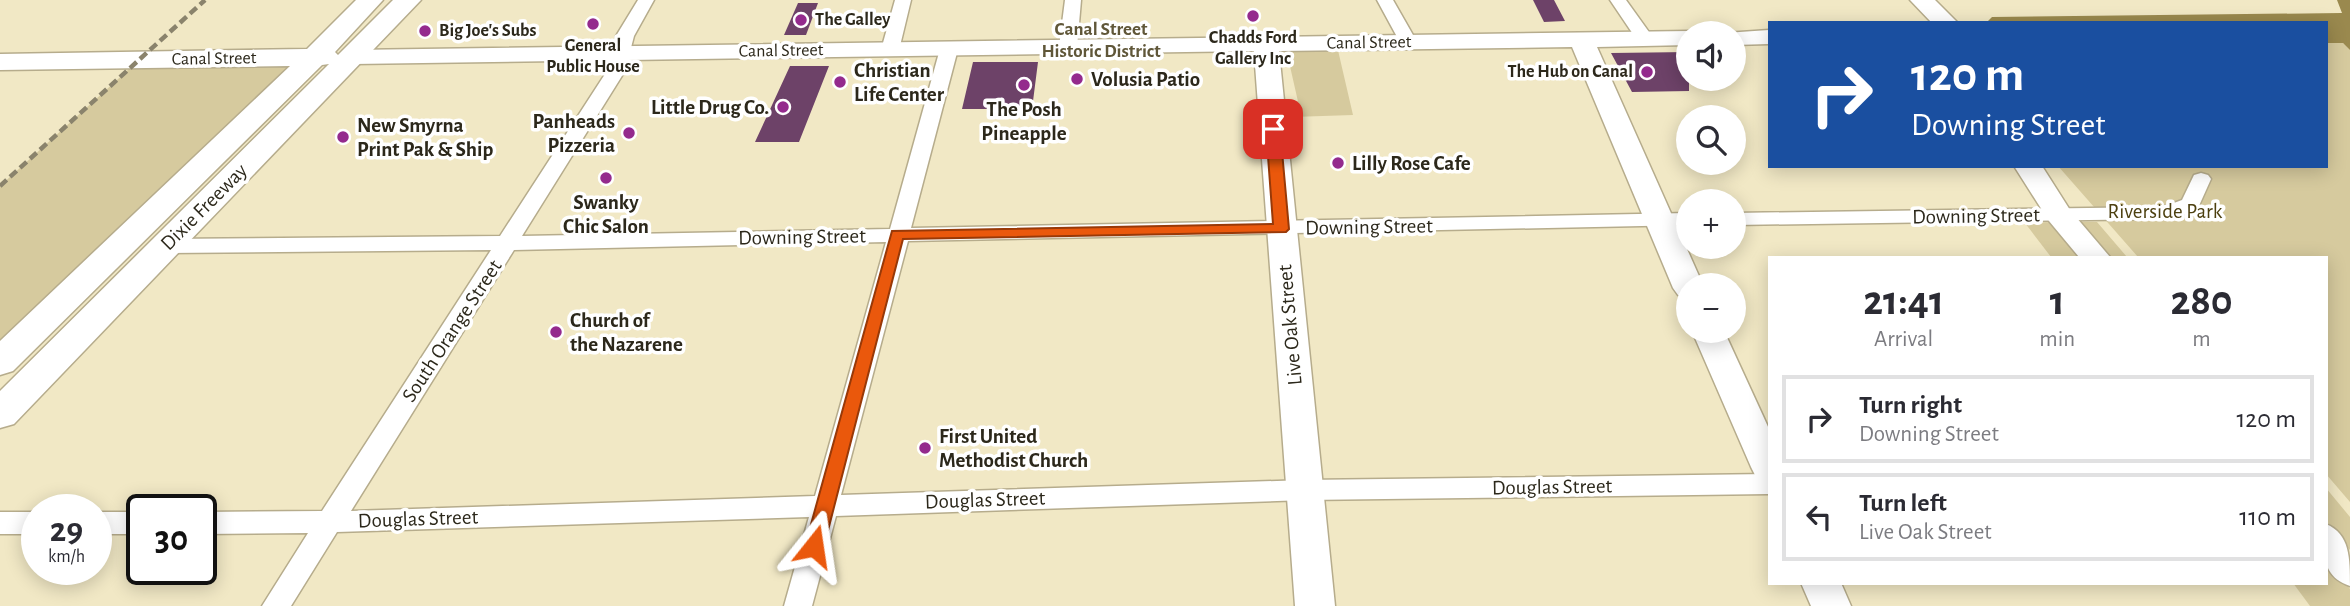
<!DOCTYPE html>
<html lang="en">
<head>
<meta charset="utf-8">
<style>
	:root { --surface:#fff; --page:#f2f2f3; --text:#2b2b33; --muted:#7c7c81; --line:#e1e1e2 }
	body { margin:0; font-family:"Alegreya Sans",sans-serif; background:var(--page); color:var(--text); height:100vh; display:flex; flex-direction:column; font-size:26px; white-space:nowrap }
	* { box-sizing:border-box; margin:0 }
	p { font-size:23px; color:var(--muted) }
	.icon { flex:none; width:38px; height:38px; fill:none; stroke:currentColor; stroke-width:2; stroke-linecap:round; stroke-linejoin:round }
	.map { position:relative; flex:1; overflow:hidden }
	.drawer { position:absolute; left:1768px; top:256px; width:560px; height:329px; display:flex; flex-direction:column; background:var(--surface); border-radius:0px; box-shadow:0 4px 18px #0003 }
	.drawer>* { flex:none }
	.guide { position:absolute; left:1768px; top:21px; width:560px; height:147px; border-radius:0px; box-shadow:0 4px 18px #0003; background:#1a4fa0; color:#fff; overflow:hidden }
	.buttons { position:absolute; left:1676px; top:21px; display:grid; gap:14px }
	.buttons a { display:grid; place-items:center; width:70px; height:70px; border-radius:50%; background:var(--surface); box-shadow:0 4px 18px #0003; font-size:35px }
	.speed { position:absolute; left:21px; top:494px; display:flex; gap:14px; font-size:35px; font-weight:700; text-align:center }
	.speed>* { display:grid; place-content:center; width:91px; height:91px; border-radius:50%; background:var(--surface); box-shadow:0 4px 18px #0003; line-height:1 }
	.speed small { font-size:18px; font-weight:400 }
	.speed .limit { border:4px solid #111; border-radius:10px; background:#fff; color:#111 }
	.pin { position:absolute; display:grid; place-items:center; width:60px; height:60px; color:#fff; margin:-30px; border-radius:14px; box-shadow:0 4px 10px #0006 }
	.me { position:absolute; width:77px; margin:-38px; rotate:15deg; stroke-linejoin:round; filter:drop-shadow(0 0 5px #0008) }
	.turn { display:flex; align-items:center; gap:24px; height:147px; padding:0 28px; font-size:32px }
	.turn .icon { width:91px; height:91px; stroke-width:2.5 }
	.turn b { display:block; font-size:49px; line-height:60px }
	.eta { display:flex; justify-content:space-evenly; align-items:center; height:119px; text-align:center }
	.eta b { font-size:42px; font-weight:700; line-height:49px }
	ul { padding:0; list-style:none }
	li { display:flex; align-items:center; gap:21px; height:88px; margin:0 14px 10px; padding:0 14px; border:4px solid var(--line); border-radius:0px }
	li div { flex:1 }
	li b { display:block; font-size:26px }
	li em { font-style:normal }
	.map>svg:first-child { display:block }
	.green { fill:#d6ca9e }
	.water { fill:#9a894e }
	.building { fill:#6d4268 }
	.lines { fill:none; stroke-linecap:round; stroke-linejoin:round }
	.street-casing { stroke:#b6ac8c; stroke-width:3 }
	.secondary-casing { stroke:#b6ac8c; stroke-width:3 }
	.primary-casing { stroke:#b6ac8c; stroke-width:3 }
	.street { fill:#fff; fill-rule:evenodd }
	.secondary { fill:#fff; fill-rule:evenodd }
	.primary { fill:#fff; fill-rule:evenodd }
	.rail { stroke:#8a836c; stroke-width:4.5; stroke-dasharray:9 4.5; stroke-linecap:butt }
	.route { fill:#ea580c; stroke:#983908; stroke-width:2 }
	.poi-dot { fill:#942a8d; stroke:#fff; stroke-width:2.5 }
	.labels { text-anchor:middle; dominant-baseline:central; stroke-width:7; stroke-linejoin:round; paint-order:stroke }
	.far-poi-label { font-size:18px; font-weight:bold; fill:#2c281b; stroke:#fff; text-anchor:start }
	.far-street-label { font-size:18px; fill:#2c281b; stroke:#fff }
	.far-neighbourhood-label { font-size:19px; font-weight:bold; fill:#605739; stroke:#fff }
	.poi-label { font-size:21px; font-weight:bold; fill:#2c281b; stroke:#fff; text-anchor:start }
	.street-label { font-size:21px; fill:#2c281b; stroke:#fff }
	.park-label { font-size:21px; fill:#4d4010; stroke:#fff }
</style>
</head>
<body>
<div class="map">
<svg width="2350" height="606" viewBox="0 0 2350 606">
	<rect width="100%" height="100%" fill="#f1e8c5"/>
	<!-- green -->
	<path class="green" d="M2326 43H2343L2350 50V502L2326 474V257H2138L2058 166H2326Z
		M1337 46 1353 115 1292 117 1299 106 1287 53 1296 49Z
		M315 57 0 362V186L139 60Z
		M2054 222 2083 257H2051L2025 223Z
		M2077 222H2097L2127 257H2107Z
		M2326 488 2350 517V550L2326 520Z
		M2326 558 2350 589V606H2310L2293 583H2326Z"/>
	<!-- water -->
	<path class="water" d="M2337 0H2350V50L2343 43H2326V23H1990L1988 21 1992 17 2342 13Z"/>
	<!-- building -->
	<path class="building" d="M1533 0H1554L1565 21 1544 22Z
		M798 3H818L806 35H784Z
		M1689 52V91L1632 92 1611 53Z
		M973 62H1038L1032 109H962Z
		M790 66H829L799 142H755Z"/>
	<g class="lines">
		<!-- street casing -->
		<g class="street-casing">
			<path id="street" d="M638 0H654L634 36 625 71 522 236 890 229 940 49 949 44 958 49 911 228 1689 213V225L908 241 841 495 1305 480 1769 474V494L1305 500 836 516 812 606H784L809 517 337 532 291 606H262L308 533 201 534V512L322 511 491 250 166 253 158 251 155 246 158 241 166 239 500 236 607 71 616 36ZM886 242 815 496 351 511 514 250Z
				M895 0H911L899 50 890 55 881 50Z
				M1065 0H1081L1077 47 1068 52 1059 47Z
				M1377 0H1393L1417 42 1414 46H1402Z
				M1610 0H1626L1654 39 1651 43H1639Z
				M2201 173 2208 175 2211 179 2198 208 2165 219 1734 225V213L2163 207 2182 200 2194 175Z
				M0 512H37V534H0Z
				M96 512H142V534H96Z"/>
		</g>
		<!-- secondary casing -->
		<g class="secondary-casing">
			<path id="secondary" d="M1910 0H1935L1958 23H1932Z
				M1769 30V44L1734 45V33H1725Z
				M1689 31 1698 33H1689V45L1597 47 1703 285H1689V298L1678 295 1673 288 1572 47 1279 51 1335 606H1295L1254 51 353 64 344 62 341 57 344 52 353 50Z
				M2014 166H2042L2070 210 2110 257H2079L2049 221Z
				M1692 331H1724L1769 429V480L1756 477 1751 467Z
				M2326 524C2350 534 2350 558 2350 586 2319 575 2325 552 2326 524Z
				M1801 583H1841L1851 606H1811Z"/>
		</g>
		<!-- primary casing -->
		<g class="primary-casing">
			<path id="primary" d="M356 0H383L335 52 338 55 393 0H421L14 424 0 428V391L329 64 322 65 13 371 0 375V341L290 66 0 70V54L307 49Z"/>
		</g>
		<!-- street -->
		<use href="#street" class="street"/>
		<!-- secondary -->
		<use href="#secondary" class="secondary"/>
		<!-- primary -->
		<use href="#primary" class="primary"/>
		<!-- rail -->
		<path class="rail" d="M0 186 205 0"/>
	</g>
	<!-- route -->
	<path class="route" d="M1273 125 1280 129 1289 229 1286 232 903 239 824 546 821 551 814 554 807 551 805 546 892 231 1273 224 1266 129Z"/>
	<!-- markers -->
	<g class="poi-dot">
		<circle cx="1253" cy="16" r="7"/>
		<circle cx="801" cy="20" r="7"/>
		<circle cx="593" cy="24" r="7"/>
		<circle cx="425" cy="31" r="7"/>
		<circle cx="1647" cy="72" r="7"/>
		<circle cx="1077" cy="79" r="7"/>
		<circle cx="840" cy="82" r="7"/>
		<circle cx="1024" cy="85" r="7"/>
		<circle cx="783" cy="107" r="7"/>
		<circle cx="629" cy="133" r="7"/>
		<circle cx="343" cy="137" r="7"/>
		<circle cx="1338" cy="163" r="7"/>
		<circle cx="606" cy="178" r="7"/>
		<circle cx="556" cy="332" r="7"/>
		<circle cx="925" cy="448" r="7"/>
	</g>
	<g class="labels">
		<!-- far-poi labels -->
		<g class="far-poi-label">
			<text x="815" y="20">The Galley</text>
			<text x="439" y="31">Big Joe's Subs</text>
			<text x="1253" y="38" text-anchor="middle">Chadds Ford<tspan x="1253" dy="21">Gallery Inc</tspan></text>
			<text x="593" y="46" text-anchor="middle">General<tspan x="593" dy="21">Public House</tspan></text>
			<text x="1633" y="72" text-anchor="end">The Hub on Canal</text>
		</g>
		<!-- far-street labels -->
		<g class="far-street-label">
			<text transform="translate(1369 43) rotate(-1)">Canal Street</text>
			<text transform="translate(781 51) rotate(-1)">Canal Street</text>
			<text transform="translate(214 59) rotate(-1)">Canal Street</text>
		</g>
		<!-- far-neighbourhood labels -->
		<g class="far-neighbourhood-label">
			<text x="1101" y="29">Canal Street<tspan x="1101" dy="22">Historic District</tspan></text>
		</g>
		<!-- poi labels -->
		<g class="poi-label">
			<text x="854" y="70">Christian<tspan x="854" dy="24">Life Center</tspan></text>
			<text x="1091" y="79">Volusia Patio</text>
			<text x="769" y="107" text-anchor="end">Little Drug Co.</text>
			<text x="1024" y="109" text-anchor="middle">The Posh<tspan x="1024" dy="24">Pineapple</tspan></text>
			<text x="615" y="121" text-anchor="end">Panheads<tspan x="615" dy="24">Pizzeria</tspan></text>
			<text x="357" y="125">New Smyrna<tspan x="357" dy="24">Print Pak &amp; Ship</tspan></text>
			<text x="1352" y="163">Lilly Rose Cafe</text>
			<text x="606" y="202" text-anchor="middle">Swanky<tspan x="606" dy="24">Chic Salon</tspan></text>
			<text x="570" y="320">Church of<tspan x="570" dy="24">the Nazarene</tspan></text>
			<text x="939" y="436">First United<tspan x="939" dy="24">Methodist Church</tspan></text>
		</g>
		<!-- street labels -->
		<g class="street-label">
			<text transform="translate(204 207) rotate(-45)">Dixie Freeway</text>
			<text transform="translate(1976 216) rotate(-1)">Downing Street</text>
			<text transform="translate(1369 227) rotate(-1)">Downing Street</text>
			<text transform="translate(802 237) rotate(-1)">Downing Street</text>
			<text transform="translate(1290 325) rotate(-95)">Live Oak Street</text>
			<text transform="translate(452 331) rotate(-57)">South Orange Street</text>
			<text transform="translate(1552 487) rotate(-1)">Douglas Street</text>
			<text transform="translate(985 500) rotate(-2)">Douglas Street</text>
			<text transform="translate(418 519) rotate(-2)">Douglas Street</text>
		</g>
		<!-- park labels -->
		<g class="park-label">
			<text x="2165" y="211">Riverside Park</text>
		</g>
	</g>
</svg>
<div class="buttons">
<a><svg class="icon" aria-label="sound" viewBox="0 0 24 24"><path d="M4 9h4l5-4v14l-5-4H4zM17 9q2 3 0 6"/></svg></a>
<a><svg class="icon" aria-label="search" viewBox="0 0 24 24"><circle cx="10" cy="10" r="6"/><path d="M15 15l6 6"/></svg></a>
<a>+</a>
<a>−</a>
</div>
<div class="speed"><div>29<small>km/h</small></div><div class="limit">30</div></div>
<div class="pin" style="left:1273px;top:129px;background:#d93025"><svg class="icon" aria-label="arrive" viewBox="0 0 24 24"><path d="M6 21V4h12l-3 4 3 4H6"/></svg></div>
<svg class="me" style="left:814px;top:546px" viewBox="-20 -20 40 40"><path d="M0-17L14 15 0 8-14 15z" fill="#ea580c" stroke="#fff" stroke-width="4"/></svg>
<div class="guide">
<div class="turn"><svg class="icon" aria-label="right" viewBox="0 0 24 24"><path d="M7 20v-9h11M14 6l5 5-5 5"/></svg><div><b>120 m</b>Downing Street</div></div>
</div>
<section class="drawer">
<div class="eta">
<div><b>21:41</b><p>Arrival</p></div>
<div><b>1</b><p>min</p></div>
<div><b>280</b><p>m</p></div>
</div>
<ul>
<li><svg class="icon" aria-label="right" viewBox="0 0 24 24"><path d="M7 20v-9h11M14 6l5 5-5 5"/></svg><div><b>Turn right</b><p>Downing Street</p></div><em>120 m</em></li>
<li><svg class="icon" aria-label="left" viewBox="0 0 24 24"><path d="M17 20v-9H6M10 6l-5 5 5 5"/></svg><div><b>Turn left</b><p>Live Oak Street</p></div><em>110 m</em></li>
</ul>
</section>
</div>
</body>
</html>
